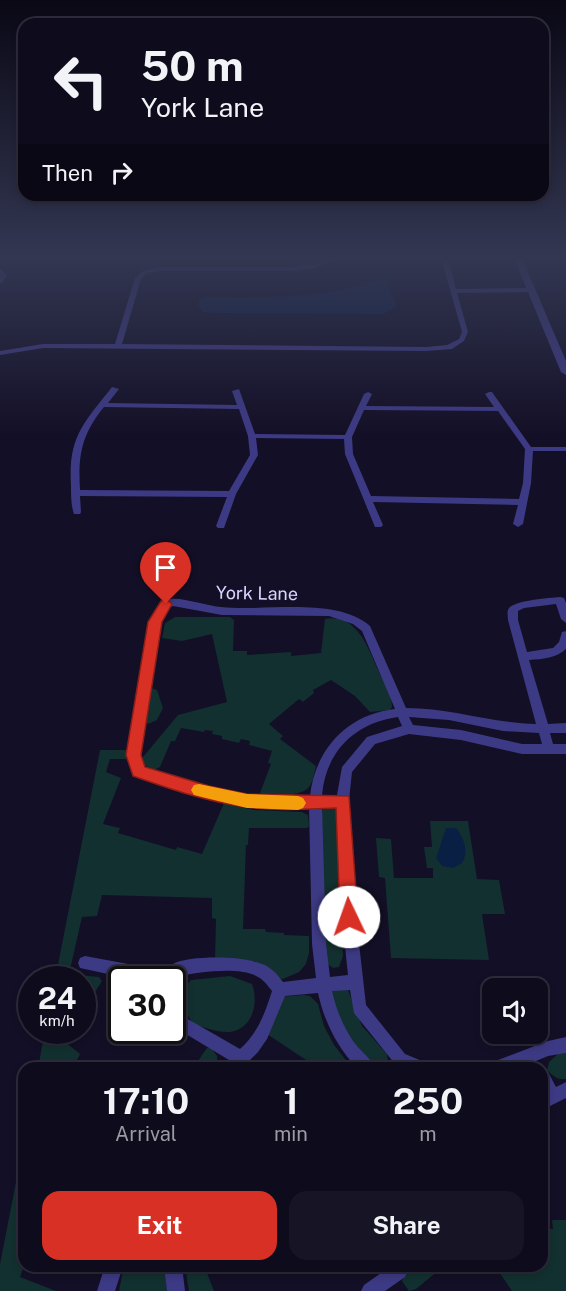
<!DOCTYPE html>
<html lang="en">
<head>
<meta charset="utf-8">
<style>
	:root { --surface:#0e0b1c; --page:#171425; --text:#f1f3f6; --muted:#9b9ba3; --line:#2e2b3b; --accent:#d93025 }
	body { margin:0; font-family:"Public Sans",sans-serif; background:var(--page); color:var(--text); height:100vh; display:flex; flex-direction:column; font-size:22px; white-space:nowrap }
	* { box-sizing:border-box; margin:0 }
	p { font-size:20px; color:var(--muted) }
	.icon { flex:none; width:33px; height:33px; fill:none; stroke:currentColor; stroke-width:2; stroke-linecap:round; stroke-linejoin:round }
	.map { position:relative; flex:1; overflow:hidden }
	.panel { position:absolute; left:18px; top:1062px; width:530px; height:210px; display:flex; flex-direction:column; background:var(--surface); border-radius:18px; box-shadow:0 3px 9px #0003,0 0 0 2px var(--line) }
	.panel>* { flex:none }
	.guide { position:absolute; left:18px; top:18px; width:531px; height:183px; border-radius:18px; box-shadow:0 3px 9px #0003,0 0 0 2px var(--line); background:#0e0b1c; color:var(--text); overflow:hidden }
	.buttons { position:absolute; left:482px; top:978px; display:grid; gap:12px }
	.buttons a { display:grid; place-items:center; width:66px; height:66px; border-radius:12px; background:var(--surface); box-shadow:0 3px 9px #0003,0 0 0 2px var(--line); font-size:30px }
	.speed { position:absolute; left:18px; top:966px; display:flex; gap:12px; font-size:30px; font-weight:700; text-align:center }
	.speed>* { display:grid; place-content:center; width:78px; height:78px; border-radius:50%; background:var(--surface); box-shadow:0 3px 9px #0003,0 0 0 2px var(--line); line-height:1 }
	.speed small { font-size:15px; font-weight:400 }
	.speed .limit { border:3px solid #111; border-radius:9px; background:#fff; color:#111 }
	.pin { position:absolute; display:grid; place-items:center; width:51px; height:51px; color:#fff; margin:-62px -26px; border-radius:50% 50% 50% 0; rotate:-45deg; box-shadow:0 0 6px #0007 }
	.pin .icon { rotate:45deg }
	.me { position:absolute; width:66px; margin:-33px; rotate:357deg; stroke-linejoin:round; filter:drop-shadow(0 0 4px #0008) }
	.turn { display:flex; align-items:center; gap:21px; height:126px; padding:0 24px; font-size:27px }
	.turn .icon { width:78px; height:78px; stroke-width:2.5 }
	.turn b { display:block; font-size:42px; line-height:51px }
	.then { display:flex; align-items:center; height:57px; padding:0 24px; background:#0003; gap:12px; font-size:22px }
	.eta { display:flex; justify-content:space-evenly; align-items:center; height:102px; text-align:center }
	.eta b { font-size:36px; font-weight:700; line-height:42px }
	.button { display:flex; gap:12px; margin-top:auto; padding:12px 24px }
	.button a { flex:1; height:69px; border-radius:18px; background:var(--accent); color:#fff; font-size:24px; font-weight:700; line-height:69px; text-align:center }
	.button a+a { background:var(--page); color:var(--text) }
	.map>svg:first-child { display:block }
	.green { fill:#12302f }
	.water { fill:#0a1f44 }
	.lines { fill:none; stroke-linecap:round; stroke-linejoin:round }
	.minor { fill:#3d3a85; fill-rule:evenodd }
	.tertiary { fill:#3d3a85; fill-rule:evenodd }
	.route { fill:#d93025; stroke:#8d1f18; stroke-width:1.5 }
	.slow { fill:#f59e0b }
	.labels { text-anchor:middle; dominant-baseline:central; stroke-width:6; stroke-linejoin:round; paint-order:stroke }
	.street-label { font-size:18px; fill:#d9d4ff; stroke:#130f26 }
</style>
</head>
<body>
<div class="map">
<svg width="566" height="1291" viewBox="0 0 566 1291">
	<rect width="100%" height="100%" fill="#130f26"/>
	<!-- green -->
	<path class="green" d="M175 617H230L234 620 233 651H247V655L291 652V656L321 653 325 619C357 612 369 650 379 672 384 683 392 695 392 707L390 710 370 712 355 696 331 680 313 690 314 693 303 702 299 699 269 724 283 736 280 739 316 766C314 774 313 784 307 789 299 796 270 797 260 793L271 764 268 763 272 751 249 745 250 741 241 739 239 743 222 739V736L212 734 213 731 205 730 204 732 181 728 175 741H171L160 767 154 770 143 764V757L178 715 227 702 212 634 182 641 162 638 165 623Z
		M151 688 157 690 163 708 157 720 148 724 145 721Z
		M100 750H128L126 759H110L106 772 121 778 103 824 120 828 118 833 176 850 177 847 202 854 224 803 254 810 302 812 308 815 309 826 307 828H249L248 845H246L243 929H265L266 932 284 933V935L309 936V953L306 964 299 972 283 979 274 978 255 961 215 960 216 919 212 918V898L102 895 97 916 82 917 69 974 99 977 102 981 83 1011 82 980H55Z
		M326 804 335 806 338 810 343 956 339 967 333 968 325 962 321 813Z
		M430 821H468L477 879 499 880 505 914H482L489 960 391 958 385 878 379 877 376 838 391 839 394 878H433V868H427L424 847H432Z
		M230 976 252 984C259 1002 253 1029 230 1032 217 1033 204 1027 193 1024 184 1012 179 991 191 980Z
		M342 988 348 990 362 1026 387 1054 389 1068H373C351 1042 340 1025 331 993L333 989Z
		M304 995 310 996 318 1004 324 1026 334 1045 352 1068H318L267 1034 279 997Z
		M45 1031H71L64 1041 80 1054 77 1060 89 1068H38Z
		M207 1048H211L217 1056 218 1068H193Z
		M566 1053V1079C557 1080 553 1076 547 1070L549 1062 558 1054Z
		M24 1141V1266L20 1277 56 1291H0V1264Z
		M552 1220H566V1291H512L495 1266H542V1228L553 1229Z
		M124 1266H165L167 1291H119Z
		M185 1266H208L205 1268 214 1291H189Z
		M408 1266H444L416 1289 409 1291 402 1281Z"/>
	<!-- water -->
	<path class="water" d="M382 278H386L397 306 384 314 218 313 203 312 198 306 199 301 204 297C264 297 325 300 382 278Z
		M446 828H456C464 837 469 852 462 863L453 868 442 866 436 858Z"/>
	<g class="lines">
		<!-- minor -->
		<path class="minor" d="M340 256H348L314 268 291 271H160L147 273 141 279 122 344 426 347 447 345 459 339 462 332 442 261 435 256C452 256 452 276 456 289L530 288 533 290 530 292 457 293 468 332 464 341 452 349 426 351 43 348 0 355V351L43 344H115L135 278 143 271 160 267H291L311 265Z
			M0 268 7 275 2 283 0 284Z
			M112 387 119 389 108 403 237 405 232 391 239 389 255 434 345 435 364 394 368 392 372 394 366 406 494 407 485 394 489 392H492L531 447H566V451H533L531 483 523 524 518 527 513 524 518 505 373 502 383 525 381 527H375L345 454 344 439 256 438 258 455 236 494 224 528H218L216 526 227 497 80 496 81 512 80 514H74C71 506 71 495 71 486 68 437 83 424 112 387ZM104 407 239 409 248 436 250 455 229 491 80 490C78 456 81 435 104 407ZM364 410 498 411 525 449 523 483 519 499 371 496 353 454 352 437Z
			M560 597 564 598 566 603V623L561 619 556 604 524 608 518 611V620L527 652 553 648 559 642 562 632 566 631V649C556 658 543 659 529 660L548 724 566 723V733H550L553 744H566V754H522L461 740 409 734 375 744 352 772 349 800 356 917 366 1005 405 1054 427 1063 430 1068H403L395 1064 354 1013 350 990 332 991C336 1009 343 1026 353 1041 360 1051 370 1057 375 1068H357C337 1047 324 1021 318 993L285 996 267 1039 258 1052 242 1068H224L229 1060 176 1028 172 1021V997L177 999 186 1018 240 1049C258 1033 265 1013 272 991 268 986 264 980 258 977 241 966 199 972 180 976L175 985 172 986V980H136L80 968 78 963 80 958 85 956 155 969 165 975C167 971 169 966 173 964 190 955 244 956 262 964 271 967 277 974 283 982L316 978 312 944 309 806C289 808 269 809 248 806 210 802 171 788 135 776L127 755 150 622C155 612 159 601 171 599 181 597 208 606 221 607 265 612 335 596 370 626L406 708C450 708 492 723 536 724L508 620C508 617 507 613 508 610 511 600 550 598 560 597ZM173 606 222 615 329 616 353 624 362 631 395 709C348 714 315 749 310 796 290 797 269 798 249 796 213 792 178 780 144 769L139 755 160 622 166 610ZM398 717 402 726 367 737 342 767 337 795H322C326 751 355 723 398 717ZM409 717 449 720 503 731 539 733 542 744H522L461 730 413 725ZM337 805 342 917 348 975 330 977 326 944 322 806Z
			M566 1037V1053L548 1056 519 1068H490L493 1063 498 1060 548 1041Z
			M542 1067 547 1070 556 1087 566 1082V1098L542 1110V1094L543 1093 540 1068Z
			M105 1266H123L115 1291H97Z
			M164 1266H182L185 1291H167Z
			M391 1266H410L405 1277 385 1291H361L364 1285Z"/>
		<!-- tertiary -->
		<path class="tertiary" d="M513 256H521L566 361V375L561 372Z"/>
	</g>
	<!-- sky -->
	<linearGradient id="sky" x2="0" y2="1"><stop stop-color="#0a0815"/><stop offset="0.59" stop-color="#333752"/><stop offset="1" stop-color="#333752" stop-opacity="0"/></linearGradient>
	<rect width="566" height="436" fill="url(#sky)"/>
	<!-- route -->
	<path class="route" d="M166 599 172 604 162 622 141 755 145 767 209 786 247 794 349 796 358 917 355 923 349 925 343 923 340 917 336 808C306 809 276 811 246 807 208 802 170 789 133 776L126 755 148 622 161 601Z"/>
	<!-- slow -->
	<path class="slow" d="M199 784 247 794 298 796 303 798 306 803 303 808 298 810 247 808 194 795 191 790 194 785Z"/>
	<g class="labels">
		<!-- street labels -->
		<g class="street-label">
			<text transform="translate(257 593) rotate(1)">York Lane</text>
		</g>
	</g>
</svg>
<div class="buttons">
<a><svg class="icon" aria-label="sound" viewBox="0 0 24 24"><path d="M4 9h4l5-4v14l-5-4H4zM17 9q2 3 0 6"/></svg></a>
</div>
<div class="speed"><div>24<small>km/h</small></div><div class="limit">30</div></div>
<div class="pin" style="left:166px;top:604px;background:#d93025"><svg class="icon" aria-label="arrive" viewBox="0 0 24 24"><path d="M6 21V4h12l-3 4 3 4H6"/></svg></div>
<svg class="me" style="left:349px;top:917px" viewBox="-20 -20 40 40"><circle r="19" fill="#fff"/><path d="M0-13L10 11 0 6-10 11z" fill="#d93025"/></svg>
<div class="guide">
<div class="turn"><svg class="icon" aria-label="left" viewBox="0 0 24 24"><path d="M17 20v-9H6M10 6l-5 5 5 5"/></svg><div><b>50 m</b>York Lane</div></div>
<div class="then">Then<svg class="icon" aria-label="right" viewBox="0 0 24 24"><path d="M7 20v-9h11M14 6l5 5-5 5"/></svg></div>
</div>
<section class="panel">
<div class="eta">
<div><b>17:10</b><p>Arrival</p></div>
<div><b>1</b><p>min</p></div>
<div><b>250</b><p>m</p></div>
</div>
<div class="button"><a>Exit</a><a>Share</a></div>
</section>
</div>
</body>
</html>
